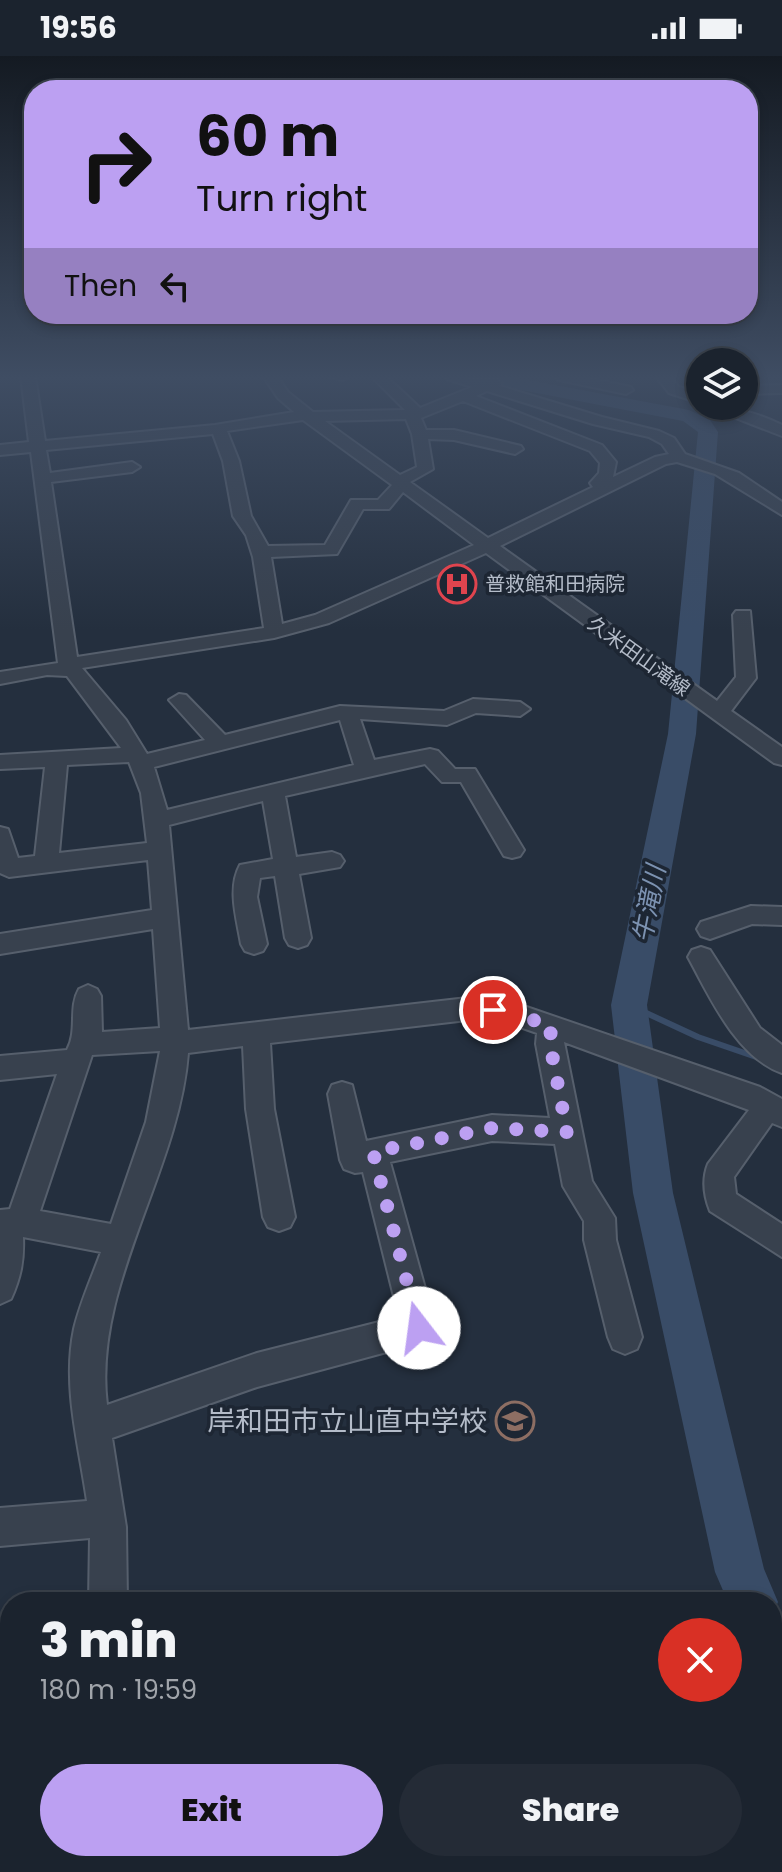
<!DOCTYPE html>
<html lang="en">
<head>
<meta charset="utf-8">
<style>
	:root { --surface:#1b232e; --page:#242b36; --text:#f1f3f6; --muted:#a0a4aa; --line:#39404a; --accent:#bca0f2 }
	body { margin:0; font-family:Poppins,"Noto Sans JP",sans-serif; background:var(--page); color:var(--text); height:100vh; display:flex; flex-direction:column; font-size:30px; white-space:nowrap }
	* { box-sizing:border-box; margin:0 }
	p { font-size:26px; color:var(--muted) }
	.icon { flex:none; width:44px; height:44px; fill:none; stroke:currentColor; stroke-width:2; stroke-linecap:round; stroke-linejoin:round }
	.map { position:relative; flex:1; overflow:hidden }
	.sheet { position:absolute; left:0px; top:1536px; width:782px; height:280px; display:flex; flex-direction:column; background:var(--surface); border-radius:32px 32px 0 0; box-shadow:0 4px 12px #0003,0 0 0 2px var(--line) }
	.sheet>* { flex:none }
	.top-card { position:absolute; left:24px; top:24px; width:734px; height:244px; border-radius:32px; box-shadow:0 4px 12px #0003,0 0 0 2px var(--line); background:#bca0f2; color:#111; overflow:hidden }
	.fabs { position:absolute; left:686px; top:292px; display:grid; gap:16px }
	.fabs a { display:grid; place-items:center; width:72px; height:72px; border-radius:50%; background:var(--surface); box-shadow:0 4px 12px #0003,0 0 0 2px var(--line); font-size:40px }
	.pin { position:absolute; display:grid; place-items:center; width:68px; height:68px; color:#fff; margin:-34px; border:4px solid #fff; border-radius:50%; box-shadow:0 2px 8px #0007 }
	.me { position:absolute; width:88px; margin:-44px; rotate:345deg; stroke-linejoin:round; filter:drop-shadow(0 0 6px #0008) }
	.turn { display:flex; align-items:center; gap:28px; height:168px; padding:0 40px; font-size:36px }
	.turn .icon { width:104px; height:104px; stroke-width:2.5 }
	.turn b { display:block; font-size:56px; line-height:68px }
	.then { display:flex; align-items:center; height:76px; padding:0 40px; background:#0003; gap:16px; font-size:30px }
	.round { display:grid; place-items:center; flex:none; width:84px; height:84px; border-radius:42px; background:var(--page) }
	.summary { display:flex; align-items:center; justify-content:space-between; height:136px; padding:0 40px }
	h1 { font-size:48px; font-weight:800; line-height:60px }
	.cta { display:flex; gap:16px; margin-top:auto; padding:16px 40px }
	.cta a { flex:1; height:92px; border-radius:48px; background:var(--accent); color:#111; font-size:32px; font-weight:800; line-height:92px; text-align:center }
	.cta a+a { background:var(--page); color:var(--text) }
	.status { display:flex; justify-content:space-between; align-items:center; height:56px; padding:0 40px; background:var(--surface); direction:ltr }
	.status svg { height:22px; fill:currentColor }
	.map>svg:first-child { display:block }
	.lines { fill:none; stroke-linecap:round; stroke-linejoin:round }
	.stream-far1 { stroke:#394c67; stroke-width:6 }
	.stream { stroke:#394c67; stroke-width:9 }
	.river { fill:#394c67; fill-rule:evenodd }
	.minor-casing { stroke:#565f6c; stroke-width:4 }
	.minor { fill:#38414e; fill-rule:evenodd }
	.route { stroke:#bca0f2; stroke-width:14; stroke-dasharray:0 25.2 }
	.labels { text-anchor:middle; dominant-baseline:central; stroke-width:7; stroke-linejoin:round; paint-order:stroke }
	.far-poi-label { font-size:20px; fill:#b4bcc9; stroke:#1d2633; text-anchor:start }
	.far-street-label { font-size:20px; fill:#b4bcc9; stroke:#1d2633 }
	.water-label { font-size:26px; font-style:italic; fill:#7c92b1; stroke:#1d2633 }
	.near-poi-label { font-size:28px; fill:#b4bcc9; stroke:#1d2633; text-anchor:end }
</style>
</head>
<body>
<div class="status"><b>19:56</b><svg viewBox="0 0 49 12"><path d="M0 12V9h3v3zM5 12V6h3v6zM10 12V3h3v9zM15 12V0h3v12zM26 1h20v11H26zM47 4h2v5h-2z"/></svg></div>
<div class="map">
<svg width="782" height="1816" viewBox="0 0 782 1816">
	<rect width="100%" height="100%" fill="#242f3e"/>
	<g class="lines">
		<!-- stream-far1 -->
		<path class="stream-far1" d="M629 949 698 981 762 1003"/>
		<!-- stream -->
		<path class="stream" d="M772 1798 782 1803
			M566 1816 602 1806"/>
		<!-- river -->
		<path class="river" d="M470 320H507L689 354 710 364 718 376 696 678 647 949 673 1137 764 1513 778 1546 772 1561V1546H728L715 1516 633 1137 611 949 668 678 698 376 683 365 479 326Z
			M772 1562 782 1566V1636L772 1632Z"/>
		<!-- minor casing -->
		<g class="minor-casing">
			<path id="minor" d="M21 320H35L45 385 215 369 294 356 278 342 263 320H277L288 336 313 356 405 354 371 320H386L420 352 472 331 447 323 445 320C462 320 480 327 495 323L502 327 500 330 602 361 659 375 674 382 685 398 739 417 782 446V459L715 418 677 406 666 408 500 490 717 645 736 621 733 559 736 555H750L756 622 731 655 782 691V709L774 707 486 497 329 567 274 582 82 612 126 664 147 698 205 684 169 644 179 638 186 639 225 679 340 650 444 655 473 643 520 646 530 653 520 660 476 657 447 669 360 663 374 704 430 693 438 695 455 713H475L524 794 520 800 512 802 504 800 461 726H442L425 708 285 740 296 801 332 796 340 799 344 805 340 811 299 818 311 882 307 889 298 892 289 889 285 882 275 820 260 822 257 841 267 888 263 895 254 898 245 895 241 888C237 863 227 833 240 809L273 803 263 745 169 769 188 974 476 941 509 945 760 1031 782 1043V1071L772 1067 734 1121 736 1138 782 1168V1201L710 1155C704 1140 702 1123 708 1108L749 1054 564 986 592 1125 615 1162 616 1184 642 1281 637 1293 625 1298 613 1293 608 1281 584 1184V1165L563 1130 555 1088 492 1085 390 1106 436 1272 431 1284 257 1331 112 1382 126 1471 127 1546H89L90 1482 0 1490V1452L87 1445C79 1389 62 1330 74 1273 80 1247 92 1221 101 1196L23 1181C24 1204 21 1221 11 1243L0 1248V1154L10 1153 57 1018 0 1024V1000L67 994C78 974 68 952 79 933L88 929 97 933 101 940 102 976 160 972 153 873 0 898V878L152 854 148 804 9 821 0 817V771L8 773 18 802 35 800 45 711 0 713V699L121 692 67 620 47 619 0 628V616L58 607 31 396 0 399V389L29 386ZM487 335 593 368 649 381 662 388 669 398 655 401 613 421 616 406 602 389 476 340ZM463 345 590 395 600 407 599 417 590 427 593 431 488 482 410 426 433 413 428 383 454 384 515 398 523 393 521 390 454 374H426L421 362ZM406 363 412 378 417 411 400 419 325 365ZM303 364 392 429 378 444H351L325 489 268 490 251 460 239 405 227 375ZM213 378 223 405 233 460 246 479 253 501 264 572 77 601 51 426 132 416 140 411 132 406 50 417 46 394ZM403 436 474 489 315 559 282 568 271 501 337 498 363 453H389ZM340 664 354 709 167 754 154 711ZM129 706 141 737 147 787 59 797 67 709ZM476 963 508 967 537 977 536 988 550 1062 492 1059 366 1085 352 1029 342 1026 332 1029 328 1038 340 1104 344 1113 355 1117 363 1116 399 1261 257 1297 107 1349C92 1230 179 1116 188 997L243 990 246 1053 263 1161 268 1171 279 1175 290 1171 295 1161 274 1053 270 987ZM160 995 146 1066 111 1168 40 1155 92 999Z
				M327 320H350L343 324Z
				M552 320H578L631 331 633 334 626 338 559 324Z
				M656 320H670L679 331 700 338V347L669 337Z
				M782 329V337L744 338V330Z
				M705 350C731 350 758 357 782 369V380Z
				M751 850 782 851V869L752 868 710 883 701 880 697 873 701 866Z
				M701 891 710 894 760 972 782 989V1017C736 1001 710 941 688 901L692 894Z
				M89 1806H133V1816H89Z"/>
		</g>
		<!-- minor -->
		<use href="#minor" class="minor"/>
	</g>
	<!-- sky -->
	<linearGradient id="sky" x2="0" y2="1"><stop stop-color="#141a22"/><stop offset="0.56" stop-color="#3f4d63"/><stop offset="1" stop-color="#3f4d63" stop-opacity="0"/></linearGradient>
	<rect width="782" height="574" fill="url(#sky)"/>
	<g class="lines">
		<!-- route -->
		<path class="route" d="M419 1272 373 1096 492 1072 567 1076 550 988 551 970 509 956 493 954"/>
	</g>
	<!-- icons -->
	<defs>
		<g id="hospital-ring" transform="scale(2)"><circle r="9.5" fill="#1d2633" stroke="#e0444e" stroke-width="1.5"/><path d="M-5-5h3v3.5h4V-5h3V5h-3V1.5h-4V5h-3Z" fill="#e0444e"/></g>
		<g id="school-ring" transform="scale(2)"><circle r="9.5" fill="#1d2633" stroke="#8d6e63" stroke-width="1.5"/><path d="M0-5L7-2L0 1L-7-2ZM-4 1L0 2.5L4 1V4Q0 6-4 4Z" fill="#8d6e63"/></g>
	</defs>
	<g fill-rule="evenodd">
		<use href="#hospital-ring" x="457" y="528"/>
		<use href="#school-ring" x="515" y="1365"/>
	</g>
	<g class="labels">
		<!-- far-poi labels -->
		<g class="far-poi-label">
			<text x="485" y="528">普救館和田病院</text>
		</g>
		<!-- far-street labels -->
		<g class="far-street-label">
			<text transform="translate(639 600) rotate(36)">久米田山滝線</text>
		</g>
		<!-- water labels -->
		<g class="water-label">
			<text transform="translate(649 848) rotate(-79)">牛滝川</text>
		</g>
		<!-- near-poi labels -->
		<g class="near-poi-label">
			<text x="487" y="1365">岸和田市立山直中学校</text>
		</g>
	</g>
</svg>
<div class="fabs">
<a><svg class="icon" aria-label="layers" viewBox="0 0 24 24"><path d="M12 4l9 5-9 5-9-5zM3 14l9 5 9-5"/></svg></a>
</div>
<div class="pin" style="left:493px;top:954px;background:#d93025"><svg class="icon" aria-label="arrive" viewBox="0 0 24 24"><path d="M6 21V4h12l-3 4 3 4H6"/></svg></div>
<svg class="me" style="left:419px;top:1272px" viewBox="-20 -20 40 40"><circle r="19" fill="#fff"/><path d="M0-13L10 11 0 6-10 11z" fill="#bca0f2"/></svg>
<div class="top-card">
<div class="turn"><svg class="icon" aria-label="right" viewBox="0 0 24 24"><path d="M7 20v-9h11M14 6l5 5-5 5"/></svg><div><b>60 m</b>Turn right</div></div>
<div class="then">Then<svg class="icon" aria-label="left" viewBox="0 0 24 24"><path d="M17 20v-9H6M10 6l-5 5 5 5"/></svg></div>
</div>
<section class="sheet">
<div class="summary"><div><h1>3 min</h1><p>180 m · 19:59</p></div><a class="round" style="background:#d93025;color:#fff"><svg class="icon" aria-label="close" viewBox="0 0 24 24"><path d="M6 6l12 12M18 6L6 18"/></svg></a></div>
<div class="cta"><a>Exit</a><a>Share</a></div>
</section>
</div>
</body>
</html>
